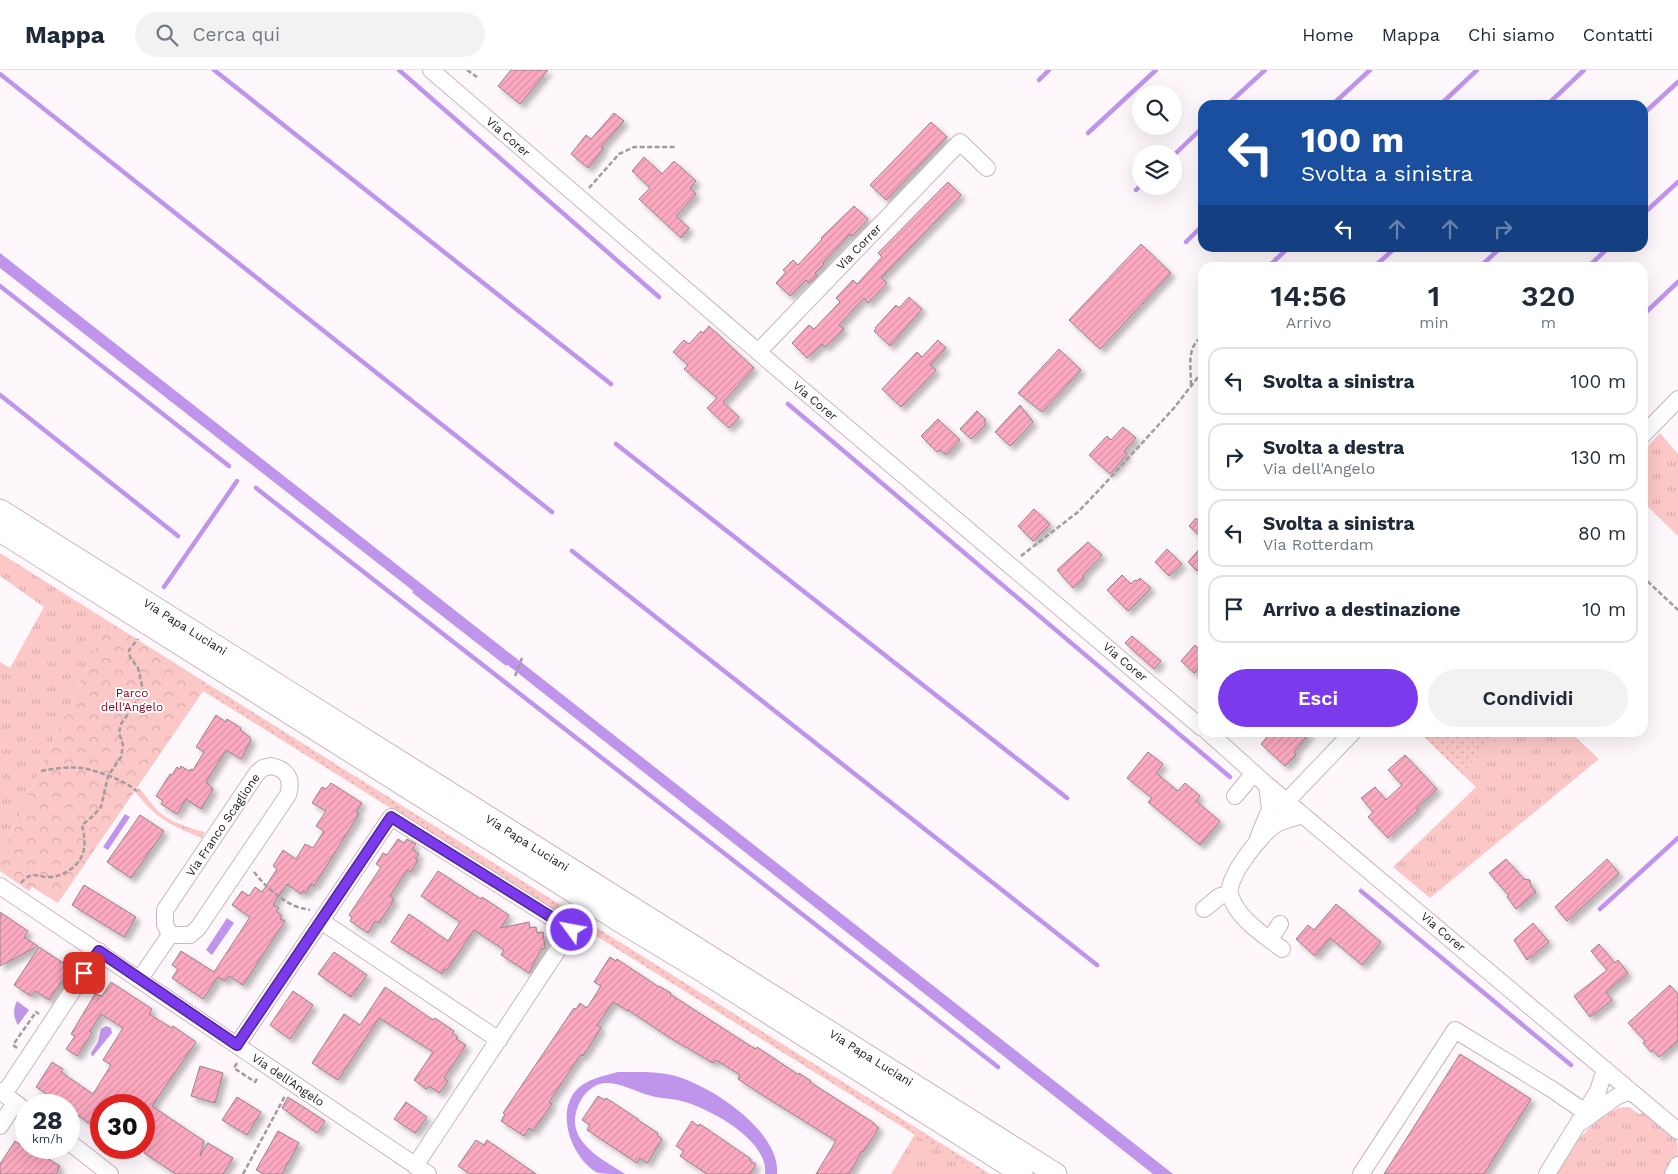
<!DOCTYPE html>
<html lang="it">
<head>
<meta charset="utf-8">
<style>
	:root { --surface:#fff; --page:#f2f2f3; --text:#1f2937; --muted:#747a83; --line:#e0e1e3; --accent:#7c3aed }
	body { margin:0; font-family:"Work Sans",sans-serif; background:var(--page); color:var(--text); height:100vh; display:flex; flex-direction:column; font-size:19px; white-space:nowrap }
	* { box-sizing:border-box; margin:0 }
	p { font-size:16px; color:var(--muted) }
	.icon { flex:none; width:28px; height:28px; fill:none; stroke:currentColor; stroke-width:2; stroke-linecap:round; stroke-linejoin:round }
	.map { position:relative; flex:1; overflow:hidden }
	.panel { position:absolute; left:1198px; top:192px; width:450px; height:475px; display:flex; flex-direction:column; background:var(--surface); border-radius:15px; box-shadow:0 5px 20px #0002 }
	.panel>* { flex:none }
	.hud { position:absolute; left:1198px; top:30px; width:450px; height:152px; border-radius:15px; box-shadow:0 5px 20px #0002; background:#1a4fa0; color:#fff; overflow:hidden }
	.controls { position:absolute; left:1132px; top:15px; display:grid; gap:10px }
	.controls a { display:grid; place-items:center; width:50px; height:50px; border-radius:50%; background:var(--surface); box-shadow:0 5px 20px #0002; font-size:25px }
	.speed { position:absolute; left:15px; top:1024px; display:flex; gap:10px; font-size:25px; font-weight:700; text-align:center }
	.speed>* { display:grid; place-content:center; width:65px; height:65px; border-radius:50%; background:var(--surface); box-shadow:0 5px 20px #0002; line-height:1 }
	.speed small { font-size:12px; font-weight:400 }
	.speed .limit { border:8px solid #d22; background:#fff; color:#111 }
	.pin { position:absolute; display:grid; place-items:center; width:42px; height:42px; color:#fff; margin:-21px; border-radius:10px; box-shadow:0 2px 8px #0006 }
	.me { position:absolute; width:55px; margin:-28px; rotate:302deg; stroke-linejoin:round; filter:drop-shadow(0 0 4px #0008) }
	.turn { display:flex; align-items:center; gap:18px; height:105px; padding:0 20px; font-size:22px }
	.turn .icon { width:65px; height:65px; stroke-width:2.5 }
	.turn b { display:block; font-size:35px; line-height:42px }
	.lanes { display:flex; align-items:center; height:48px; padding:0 20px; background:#0003; justify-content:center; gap:25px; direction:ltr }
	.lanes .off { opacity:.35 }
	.eta { display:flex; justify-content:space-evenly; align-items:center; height:85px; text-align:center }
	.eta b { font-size:30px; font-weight:600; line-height:35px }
	.action { display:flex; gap:10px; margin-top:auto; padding:10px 20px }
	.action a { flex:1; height:58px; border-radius:30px; background:var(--accent); color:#fff; font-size:20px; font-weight:600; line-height:58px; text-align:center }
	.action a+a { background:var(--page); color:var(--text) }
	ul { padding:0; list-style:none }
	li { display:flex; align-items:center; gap:15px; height:68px; margin:0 10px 8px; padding:0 10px; border:2px solid var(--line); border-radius:15px }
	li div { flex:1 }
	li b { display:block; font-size:19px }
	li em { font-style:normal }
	header { display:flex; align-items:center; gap:30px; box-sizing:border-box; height:70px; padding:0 25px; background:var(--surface); border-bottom:1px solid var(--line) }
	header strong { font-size:24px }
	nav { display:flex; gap:28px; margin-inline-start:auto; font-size:18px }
	.search { width:350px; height:45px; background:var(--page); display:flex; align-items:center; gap:12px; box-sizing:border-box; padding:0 18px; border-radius:28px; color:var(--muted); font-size:19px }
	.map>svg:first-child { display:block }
	.grass { fill:url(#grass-tufts) }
	.park { fill:url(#park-crowns) }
	.garden { fill:url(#garden-dots) }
	.water { fill:#bf95ec }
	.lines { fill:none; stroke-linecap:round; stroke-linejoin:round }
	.stream { stroke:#bf95ec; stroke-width:4.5 }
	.building { fill:url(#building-hatch); stroke:#968387; filter:url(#shadow) }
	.minor-casing { stroke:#c8b6c0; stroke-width:18 }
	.major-casing { stroke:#c8b6c0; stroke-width:23 }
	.path { stroke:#a29b9f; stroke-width:2.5; stroke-dasharray:5 2.5; stroke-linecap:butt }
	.minor { stroke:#fff; stroke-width:16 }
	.major { stroke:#fff; stroke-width:21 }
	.route-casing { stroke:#51269a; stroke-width:12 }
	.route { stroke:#7c3aed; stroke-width:9 }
	.labels { text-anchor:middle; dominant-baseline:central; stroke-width:4; stroke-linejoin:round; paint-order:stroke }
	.street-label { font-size:12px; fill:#1d171a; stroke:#fff }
	.park-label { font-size:12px; fill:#8b0522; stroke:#fff }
</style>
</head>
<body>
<header>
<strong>Mappa</strong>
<div class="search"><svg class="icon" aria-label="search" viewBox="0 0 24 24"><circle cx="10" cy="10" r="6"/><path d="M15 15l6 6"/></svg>Cerca qui</div>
<nav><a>Home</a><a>Mappa</a><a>Chi siamo</a><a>Contatti</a></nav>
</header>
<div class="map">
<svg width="1678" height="1104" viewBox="0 0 1678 1104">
	<defs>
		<pattern id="grass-tufts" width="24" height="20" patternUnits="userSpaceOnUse" patternTransform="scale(1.25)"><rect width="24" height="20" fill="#fbc8c7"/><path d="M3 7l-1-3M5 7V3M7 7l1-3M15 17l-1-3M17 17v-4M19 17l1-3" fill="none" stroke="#d7abaa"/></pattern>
		<pattern id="park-crowns" width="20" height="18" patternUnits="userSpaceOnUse" patternTransform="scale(1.25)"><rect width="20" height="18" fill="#fbc8c7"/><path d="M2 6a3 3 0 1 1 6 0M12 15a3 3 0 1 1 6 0" fill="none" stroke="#d7abaa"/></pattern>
		<pattern id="garden-dots" width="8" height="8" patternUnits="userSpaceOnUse" patternTransform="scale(1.25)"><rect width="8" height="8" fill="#fbc8c7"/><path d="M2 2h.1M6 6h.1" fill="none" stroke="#d7abaa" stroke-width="1.8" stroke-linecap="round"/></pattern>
		<pattern id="building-hatch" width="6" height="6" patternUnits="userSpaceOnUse" patternTransform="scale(1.25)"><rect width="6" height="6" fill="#fda9c1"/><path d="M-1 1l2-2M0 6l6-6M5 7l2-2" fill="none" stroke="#d891a5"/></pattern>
		<filter id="shadow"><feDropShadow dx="4.5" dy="4.5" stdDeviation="2.5" flood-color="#0004"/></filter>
	</defs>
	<rect width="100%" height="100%" fill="#fef7fb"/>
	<!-- grass -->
	<path class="grass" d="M1660 363 1678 384V466L1643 432V381Z
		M0 483 108 551 0 787V592L10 598 44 537 0 506Z
		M1500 663H1571L1599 689 1430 828 1393 797 1476 717 1462 704Z
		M139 718C145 725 151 733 157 740 170 752 188 758 205 762L202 768C170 755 158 750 135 722Z
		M1629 1037 1640 1045 1643 1041 1677 1069 1678 1088 1668 1104H1556C1570 1081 1580 1062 1604 1047 1614 1040 1616 1037 1629 1037Z
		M915 1064 978 1104H891Z"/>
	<!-- park -->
	<path class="park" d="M108 551 208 614 58 833 32 817 29 821 0 801V787Z"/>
	<!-- garden -->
	<path class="garden" d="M208 614 990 1104H978L203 621Z
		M1498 663 1499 664 1462 704 1420 663Z"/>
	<!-- water -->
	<path class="water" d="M0 183 1173 1104H1153L462 559 0 198Z
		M125 744 130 747 108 780 103 777Z
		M227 848 234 853 212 885 206 880Z
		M17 931 29 940 18 955C13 947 13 939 17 931Z
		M106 956 111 958 112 963 92 987 91 983 98 972 101 959Z
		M618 1002C635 1002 655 1001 672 1005 709 1014 781 1061 777 1104H765C769 1071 712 1040 685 1032 673 1028 660 1029 648 1025 635 1021 618 1012 604 1013 594 1014 586 1022 581 1030 560 1068 598 1087 625 1104 617 1104 605 1104 598 1103 574 1091 556 1047 574 1023 583 1010 603 1006 618 1002Z"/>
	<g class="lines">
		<!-- stream -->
		<path class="stream" d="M214 0 611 314
			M399 0 659 227
			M0 4 552 442
			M1039 10 1049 0
			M1227 35 1265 0
			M1332 35 1370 0
			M1440 35 1477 0
			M1547 35 1584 0
			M1642 45 1678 12
			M1088 63 1156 0
			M1174 85 1202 58
			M1136 120 1141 115
			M1642 145 1678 112
			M1186 172 1202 156
			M1267 198 1288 178
			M1373 198 1395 178
			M1479 198 1500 178
			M1587 198 1608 178
			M0 216 229 396
			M1642 246 1678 212
			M0 325 178 466
			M788 334 1230 707
			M616 374 1067 728
			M256 418 998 997
			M572 481 1097 895
			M164 517 237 411
			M415 522 506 593
			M1361 821 1571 995
			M1600 839 1678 768"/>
	</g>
	<!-- building -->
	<path class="building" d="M511 0H548L520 34 498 16Z
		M614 43 624 51 601 77 603 79 588 98 571 84 586 65 591 69Z
		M931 52 947 67 886 130 870 115Z
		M644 87 662 104 674 91 696 111 690 118 696 124 676 146 689 158 681 168 639 129 650 118 632 101Z
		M948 112 961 125 881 208 887 213 868 233 864 228 839 255 844 259 825 277 822 274 807 288 792 273 809 255 814 259 840 232 836 228 853 210 857 214 882 187 878 183Z
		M854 136 868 149 852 166 850 164 823 193 824 194 815 203 817 206 809 213 806 210 790 226 776 213 786 202 783 200 793 190 798 195 822 169 821 168Z
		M1141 174 1171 203 1100 279 1069 250Z
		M909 227 922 239 890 276 874 261 876 259 875 258 896 235 899 238Z
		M709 256 754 298 723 332 739 347 729 358 707 338 717 328 684 299 688 295 673 282 684 270 689 274 701 261 703 263Z
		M938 270 946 278 930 295 936 300 901 337 882 319 917 282 922 287Z
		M1059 279 1081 300 1042 342 1018 323Z
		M1020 335 1033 352 1010 376 995 362Z
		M977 341 985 349V355L971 369 960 359Z
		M938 349 960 370 946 385 940 380 937 382 921 366Z
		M1123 357 1136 368 1124 381 1127 384 1110 404 1089 385 1107 366 1111 370Z
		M1034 439 1050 454 1033 471 1018 456Z
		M1196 448 1202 454V468L1189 456Z
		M1088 472 1102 485 1082 506 1084 508 1073 518 1057 500Z
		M1202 476V495L1197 501 1188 492Z
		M1167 479 1182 494 1169 506 1155 492Z
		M1122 505 1131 514 1135 510 1137 511 1140 508 1151 518 1128 541 1107 520Z
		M1132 566 1161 591 1154 599 1125 573Z
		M1195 575 1202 582V594L1194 603 1181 591Z
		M216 645 226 652 227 649 241 658 240 660 250 667V669L251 670 241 689 226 680 206 712 213 719 201 739 186 729 177 744 161 734 163 731 156 726 170 704 172 705 177 697 180 699 181 696 189 701 191 699 193 700 204 682 196 677Z
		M1271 662H1311L1294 682 1296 685 1285 696 1261 674Z
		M1148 682 1163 694 1156 703 1178 721 1185 713 1200 726 1196 731 1220 751 1200 775 1148 732 1152 728 1127 708Z
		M1405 685 1437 719 1417 738 1418 740 1388 768 1368 747 1373 742 1361 728 1375 717 1386 730 1402 715 1388 700Z
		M331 713 362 733 356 742 359 744 314 816 311 814 306 823 303 821 301 824 287 814 273 835 279 838 276 841 282 846 280 849 285 851 243 915 229 906 225 911 218 907 203 929 172 908 178 899 172 895 181 881 214 902 250 847 232 835 242 821 249 826 255 817 262 822 277 799 273 796 283 780 296 789 305 774 313 778 324 761 316 756 326 741 312 733 322 717 326 719Z
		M140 745 164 761 131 808 107 792Z
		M398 769 404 773 407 769 416 774 412 779 419 784 415 788 418 790 411 802 407 800 390 826 394 829 392 833 379 853 375 851 368 863 350 851 352 848 349 845 381 797 376 794 383 783 387 785Z
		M1506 789 1524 809 1530 810 1531 816 1536 822 1516 839 1507 827 1509 826 1489 803Z
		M1607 789 1619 803 1567 851 1555 837Z
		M438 801 481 829 482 827 509 845 501 858 529 852 530 858 536 857 537 863 543 862 545 878 541 879 529 903 501 885 504 880 474 860 447 900 445 899 442 904 391 872 409 844 448 871 460 852 421 826Z
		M84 815 136 847 124 867 72 835Z
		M1336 834 1381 872 1362 895 1330 868 1315 886 1296 869 1308 855 1314 860Z
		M0 842 28 861 24 867 38 876 0 896Z
		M1533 853 1549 872 1527 890 1514 870Z
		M1599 874 1615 893 1618 890 1628 903 1606 922 1612 930 1590 947 1574 926 1607 900 1591 881Z
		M39 877 71 898 49 930 35 921 31 926 14 915Z
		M334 882 367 905 351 927 318 904Z
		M610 887 616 891 617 889 659 917V916L671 923 670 924 749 975 756 979 757 977 799 1005V1003L811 1011 810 1012 874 1053V1054L879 1058 863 1082 862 1081 849 1104H816L836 1071 759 1023 738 1009 740 1005 716 990 713 993 670 968 628 940V941L613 932 597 955 601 958 583 986 581 984 549 1032 552 1034 533 1061 529 1058 524 1066 501 1051 505 1044 503 1043 574 938 576 939 580 933 587 938 601 916 594 912Z
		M111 912 152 939 149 944 172 958 173 956 196 972 152 1036 204 1071 200 1086 208 1073 233 1088 223 1104H176L144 1083V1035H101L90 1054 69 1039V1035H63L36 1017 52 992 63 999 61 1002 93 1024 111 995 103 990 123 958 101 944 90 961 92 963 77 986 66 979 75 966 71 964 95 924 102 926Z
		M1670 915 1678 924V971L1659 987 1653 980 1651 982 1643 973 1645 971 1628 953Z
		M385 917 433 950 435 948 454 961 452 963 458 967 456 969 466 975 444 1008 448 1011 439 1023 429 1016 426 1019 414 1010 433 982 379 948 338 1010 312 993 344 944 360 955Z
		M293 921 313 935 290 969 270 955Z
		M1460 984 1531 1029 1484 1104H1384Z
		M200 996 223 1003 215 1033 191 1026Z
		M598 1026 605 1030 606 1028 638 1049V1050L658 1063 657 1065 662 1069 647 1093 640 1088 637 1093 587 1060 590 1055 582 1050Z
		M237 1027 261 1042 247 1065 222 1050Z
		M288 1027 325 1051 317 1063 282 1038Z
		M406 1032 427 1047 415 1063 394 1049Z
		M692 1051 698 1056 700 1054 751 1089 750 1091 756 1094 750 1104H707L680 1086 684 1081 676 1076Z
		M278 1061 299 1073 282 1104H264L256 1100Z
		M476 1070 484 1075 487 1070 536 1104H470L458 1096Z
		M15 1071 24 1077 26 1075V1078H31L60 1096 56 1104H0V1094Z"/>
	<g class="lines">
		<!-- minor casing -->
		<g class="minor-casing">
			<path id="minor" d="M431 0 778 299 1202 658
				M758 282 960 72 987 98
				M1642 366 1678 329
				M1208 662 1267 715 1678 1061
				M271 696C287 699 293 709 288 725L198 858 190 865H170L165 854V840L257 703 263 698Z
				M1235 726 1254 703
				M1283 740 1287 731 1353 662
				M1258 768 1270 739 1267 715
				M0 816 428 1104
				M1204 839 1220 826 1230 824
				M321 851 499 970
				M1270 869 1280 854
				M1282 879C1264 865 1236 848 1230 824 1226 808 1261 764 1275 755 1282 750 1294 748 1303 745
				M139 910 170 865
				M237 975 391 747 571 860 415 1096
				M0 1021 26 1041
				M4 1024 99 881
				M1585 1042 1598 1021 1605 999
				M1580 1053 1616 1027 1630 1021
				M0 1056 15 1033
				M69 1072 110 1104
				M1361 1104 1455 960 1553 1020 1585 1042 1547 1104
				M1673 1104 1678 1095"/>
		</g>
		<!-- major casing -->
		<g class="major-casing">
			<path id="major" d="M0 440 1056 1104
				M0 461 621 852 702 901 1022 1104"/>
		</g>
		<!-- path -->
		<path class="path" d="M467 0 477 7
			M589 118 619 84 634 77H676
			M1191 315C1191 298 1186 277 1202 267
			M1021 486 1078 442 1099 420 1174 338 1202 302
			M1642 506 1678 540
			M515 606 522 588
			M41 701C70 696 81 695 109 706 120 710 128 714 137 721
			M254 802C265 816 279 829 295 836 300 838 305 839 310 840
			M21 813C32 800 36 807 49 807 63 807 79 796 83 783 86 773 84 764 82 755L93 746 101 737 108 706 121 687 123 675 119 663 121 654 137 631 143 620 138 598 130 587 129 580 138 569
			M17 978 13 975 36 942 39 944
			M237 993 234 998 255 1012 258 1007
			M243 1104 285 1026"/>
		<!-- minor -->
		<use href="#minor" class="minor"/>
		<!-- major -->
		<use href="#major" class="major"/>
	</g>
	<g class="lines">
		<!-- route casing -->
		<g class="route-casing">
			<path id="route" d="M84 903 99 881 237 975 391 747 572 860"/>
		</g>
		<!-- route -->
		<use href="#route" class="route"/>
	</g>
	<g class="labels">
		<!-- street labels -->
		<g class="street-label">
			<text transform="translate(508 67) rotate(41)">Via Corer</text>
			<text transform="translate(859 177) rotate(-46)">Via Correr</text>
			<text transform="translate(815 331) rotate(40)">Via Corer</text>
			<text transform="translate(185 557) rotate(32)">Via Papa Luciani</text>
			<text transform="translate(1125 592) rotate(40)">Via Corer</text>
			<text transform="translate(223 755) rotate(-56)">Via Franco Scaglione</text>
			<text transform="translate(527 773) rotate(32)">Via Papa Luciani</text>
			<text transform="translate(1443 862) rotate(40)">Via Corer</text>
			<text transform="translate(871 988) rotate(32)">Via Papa Luciani</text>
			<text transform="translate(288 1010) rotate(34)">Via dell'Angelo</text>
		</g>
		<!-- park labels -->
		<g class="park-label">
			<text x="132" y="623">Parco<tspan x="132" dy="14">dell'Angelo</tspan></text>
		</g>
	</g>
</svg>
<div class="controls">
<a><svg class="icon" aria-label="search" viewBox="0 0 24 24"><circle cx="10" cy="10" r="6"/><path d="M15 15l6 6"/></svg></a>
<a><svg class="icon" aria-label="layers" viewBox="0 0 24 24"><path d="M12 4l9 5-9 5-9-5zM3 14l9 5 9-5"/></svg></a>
</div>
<div class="speed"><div>28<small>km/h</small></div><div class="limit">30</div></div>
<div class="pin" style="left:84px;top:903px;background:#d93025"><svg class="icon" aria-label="arrive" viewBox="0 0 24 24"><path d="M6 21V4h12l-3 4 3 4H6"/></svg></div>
<svg class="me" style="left:572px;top:860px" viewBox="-20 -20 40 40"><circle r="17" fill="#7c3aed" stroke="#fff" stroke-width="3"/><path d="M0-11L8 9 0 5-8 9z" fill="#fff"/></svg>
<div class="hud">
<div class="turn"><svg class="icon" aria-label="left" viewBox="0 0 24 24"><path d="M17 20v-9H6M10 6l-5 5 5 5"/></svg><div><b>100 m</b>Svolta a sinistra</div></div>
<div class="lanes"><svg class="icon" aria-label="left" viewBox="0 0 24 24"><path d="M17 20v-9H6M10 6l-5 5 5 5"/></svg><svg class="icon off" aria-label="ahead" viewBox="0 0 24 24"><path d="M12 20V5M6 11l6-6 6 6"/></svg><svg class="icon off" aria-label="ahead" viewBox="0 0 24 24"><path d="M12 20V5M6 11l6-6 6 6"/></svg><svg class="icon off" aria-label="right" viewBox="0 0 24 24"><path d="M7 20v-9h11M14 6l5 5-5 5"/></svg></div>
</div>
<section class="panel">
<div class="eta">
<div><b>14:56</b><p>Arrivo</p></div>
<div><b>1</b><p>min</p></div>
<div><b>320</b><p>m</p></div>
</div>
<ul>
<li><svg class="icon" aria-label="left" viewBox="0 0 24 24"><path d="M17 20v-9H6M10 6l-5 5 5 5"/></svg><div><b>Svolta a sinistra</b></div><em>100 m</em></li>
<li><svg class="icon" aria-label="right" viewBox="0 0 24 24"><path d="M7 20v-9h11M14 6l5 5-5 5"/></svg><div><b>Svolta a destra</b><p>Via dell'Angelo</p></div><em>130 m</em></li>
<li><svg class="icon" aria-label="left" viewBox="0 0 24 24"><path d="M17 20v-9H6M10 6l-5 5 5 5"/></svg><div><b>Svolta a sinistra</b><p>Via Rotterdam</p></div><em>80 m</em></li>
<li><svg class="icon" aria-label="arrive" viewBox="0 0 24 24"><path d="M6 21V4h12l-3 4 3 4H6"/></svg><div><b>Arrivo a destinazione</b></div><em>10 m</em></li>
</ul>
<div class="action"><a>Esci</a><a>Condividi</a></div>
</section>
</div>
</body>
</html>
